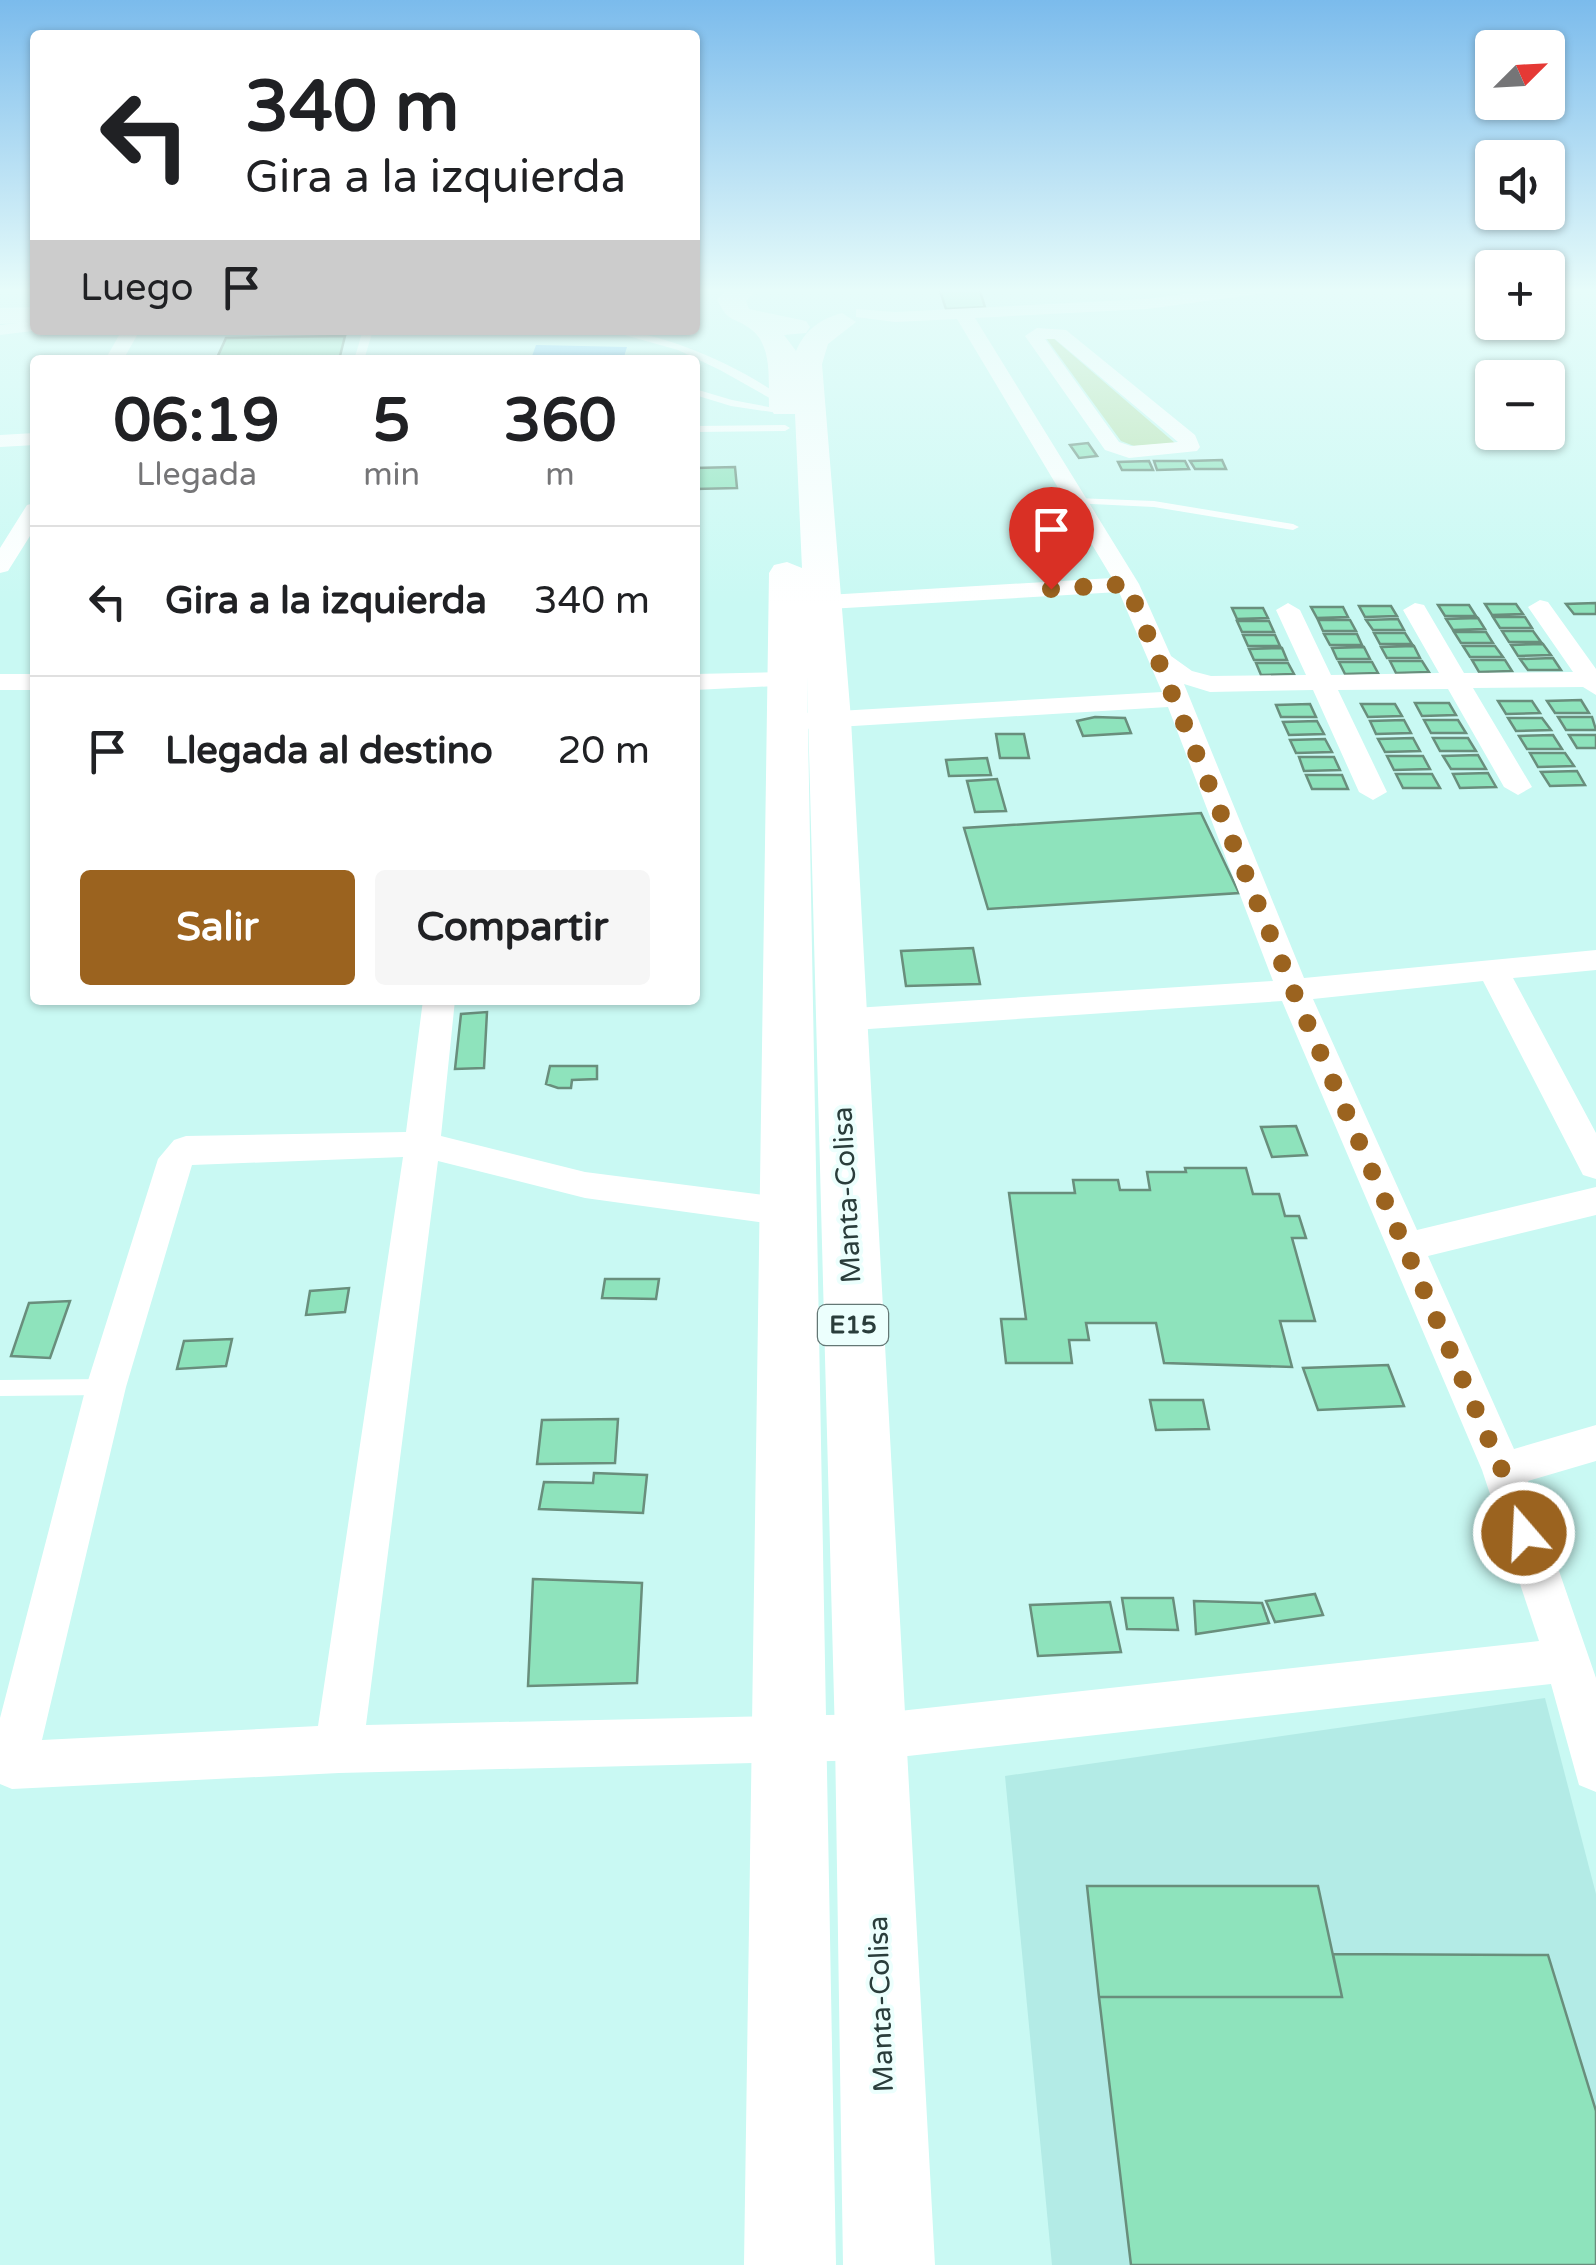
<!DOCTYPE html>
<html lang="es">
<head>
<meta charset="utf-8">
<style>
	:root { --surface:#fff; --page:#f6f6f6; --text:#202124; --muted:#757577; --line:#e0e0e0; --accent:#9b631f }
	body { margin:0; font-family:"Varela Round",sans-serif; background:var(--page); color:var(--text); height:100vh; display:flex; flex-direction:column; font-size:38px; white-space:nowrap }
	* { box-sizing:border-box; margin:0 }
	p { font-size:32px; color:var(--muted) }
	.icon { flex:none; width:55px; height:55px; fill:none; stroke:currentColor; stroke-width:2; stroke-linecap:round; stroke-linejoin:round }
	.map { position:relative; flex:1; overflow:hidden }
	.details { position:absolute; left:30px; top:355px; width:670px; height:650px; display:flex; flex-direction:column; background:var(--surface); border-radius:10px; box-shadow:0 2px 8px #0004 }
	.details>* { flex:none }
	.banner { position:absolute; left:30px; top:30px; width:670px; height:305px; border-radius:10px; box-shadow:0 2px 8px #0004; background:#fff; color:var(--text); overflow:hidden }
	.needle { width:65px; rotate:66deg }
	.tools { position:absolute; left:1475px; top:30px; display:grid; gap:20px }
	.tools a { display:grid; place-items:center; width:90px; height:90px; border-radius:10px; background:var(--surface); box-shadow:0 2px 8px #0004; font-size:50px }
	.pin { position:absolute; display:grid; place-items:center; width:85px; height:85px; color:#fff; margin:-102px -42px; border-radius:50% 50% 50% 0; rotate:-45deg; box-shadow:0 0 10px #0007 }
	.pin .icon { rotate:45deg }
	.me { position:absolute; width:110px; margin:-55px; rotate:341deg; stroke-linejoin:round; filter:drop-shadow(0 0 8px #0008) }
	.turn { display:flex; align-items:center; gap:35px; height:210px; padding:0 50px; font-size:45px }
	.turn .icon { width:130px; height:130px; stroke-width:2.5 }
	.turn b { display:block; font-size:70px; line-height:85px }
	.then { display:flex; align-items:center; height:95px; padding:0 50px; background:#0003; gap:20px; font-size:38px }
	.eta { display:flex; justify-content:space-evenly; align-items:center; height:170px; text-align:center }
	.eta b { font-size:60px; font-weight:700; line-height:70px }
	.cta { display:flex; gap:20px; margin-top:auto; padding:20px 50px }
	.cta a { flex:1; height:115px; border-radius:10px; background:var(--accent); color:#fff; font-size:40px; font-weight:700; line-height:115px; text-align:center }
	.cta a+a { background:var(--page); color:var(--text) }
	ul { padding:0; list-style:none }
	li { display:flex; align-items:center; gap:30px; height:150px; padding:0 50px; border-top:2px solid var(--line) }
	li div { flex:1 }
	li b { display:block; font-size:38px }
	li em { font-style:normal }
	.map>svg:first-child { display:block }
	.built { fill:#b3ebe6 }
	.green { fill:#b9e1af }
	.water { fill:#77c5f3 }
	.building { fill:#8ee3bc; stroke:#698e7c; stroke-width:2.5 }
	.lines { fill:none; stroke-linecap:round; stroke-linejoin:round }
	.lane { fill:#fff; fill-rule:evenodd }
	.street { fill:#fff; fill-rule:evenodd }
	.highway { fill:#fff; fill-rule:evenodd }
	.route { stroke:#9b631f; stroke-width:18; stroke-dasharray:0 32.4 }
	.labels { text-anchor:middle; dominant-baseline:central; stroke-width:8; stroke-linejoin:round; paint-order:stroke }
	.shield { fill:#ecfffd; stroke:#647775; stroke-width:2.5 }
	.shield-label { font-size:25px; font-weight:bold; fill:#2a3d3b }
	.street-label { font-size:28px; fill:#2a3d3b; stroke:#ecfffd }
</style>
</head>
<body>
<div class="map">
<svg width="1596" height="2265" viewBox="0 0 1596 2265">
	<rect width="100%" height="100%" fill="#c9f9f3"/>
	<!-- built -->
	<path class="built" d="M1545 1698 1596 1894V2265H1052L1005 1776Z"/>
	<!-- green -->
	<path class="green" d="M1046 338H1053L1175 443 1134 446 1121 441Z"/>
	<!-- water -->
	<path class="water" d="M536 345 627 347 623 360 531 359Z"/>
	<!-- building -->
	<path class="building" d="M939 288H979L985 307 946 309Z
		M345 336 339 360H216L226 338Z
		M1088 443 1097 456 1079 458 1070 445Z
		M1222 460 1226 469H1195L1190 461Z
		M1149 461 1153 470H1122L1118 462Z
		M1154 461H1185L1189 469 1157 470Z
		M735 467 737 488 695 489V468Z
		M1596 603V614H1574L1566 604Z
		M1485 604H1516L1523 614 1492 615Z
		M1438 605H1469L1476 616H1445Z
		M1359 606H1391L1397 616 1365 617Z
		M1311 607H1343L1348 617 1317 618Z
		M1232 608H1263L1268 618 1237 619Z
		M1493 617H1525L1532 628H1500Z
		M1478 618 1485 629 1453 630 1446 619Z
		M1398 619 1404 630H1373L1366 620Z
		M1318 620H1350L1356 631H1323Z
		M1237 621H1269L1274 632H1242Z
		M1502 631H1533L1541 642H1509Z
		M1454 632H1486L1493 643H1461Z
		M1374 633H1405L1412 644H1380Z
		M1324 634H1357L1362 645H1330Z
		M1243 635H1275L1280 646H1248Z
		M1543 644 1551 655 1518 656 1511 645Z
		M1414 646 1420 658H1387L1381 647Z
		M1463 646H1495L1503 657H1470Z
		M1364 647 1370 659H1337L1332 648Z
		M1282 648 1287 660H1254L1249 649Z
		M1553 658 1561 670H1528L1520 659Z
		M1472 660H1505L1512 671 1479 672Z
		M1390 661H1422L1429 672 1396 673Z
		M1339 662H1372L1378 673 1345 674Z
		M1256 663H1288L1294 674 1261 675Z
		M1581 700 1589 713H1555L1547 701Z
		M1498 701H1532L1540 713 1506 714Z
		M1415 703H1449L1456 715 1422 716Z
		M1310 704 1316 717H1281L1276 705Z
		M1361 704H1395L1402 716 1368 717Z
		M1095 717 1125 718 1131 733 1083 736 1077 721Z
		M1558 717H1592L1596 730H1566Z
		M1508 718H1542L1551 730 1516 731Z
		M1404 720 1411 733 1376 734 1370 721Z
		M1424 720H1458L1466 733H1431Z
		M1317 721 1324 734 1289 735 1283 722Z
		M996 734H1024L1029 758H1000Z
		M1553 735 1562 749H1527L1519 736Z
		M1569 735H1596V748H1577Z
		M1413 738 1420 751 1385 752 1378 739Z
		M1433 738H1468L1476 751H1440Z
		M1325 739 1332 752 1296 753 1290 740Z
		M1530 753H1565L1574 766 1538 767Z
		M1478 755 1486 769H1451L1443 756Z
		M1387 756H1423L1430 769 1394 770Z
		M1299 757H1334L1340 770 1304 771Z
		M987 758 991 775 949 776 946 760Z
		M1577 771 1585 785 1550 786 1541 772Z
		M1488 773 1496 787 1460 788 1453 774Z
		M1396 774H1432L1440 788H1403Z
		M1306 775H1342L1348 789H1312Z
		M997 779 1006 811 975 812 967 781Z
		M1201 813 1239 893 988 909 964 828Z
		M973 948 980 984 906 986 901 951Z
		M487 1012 484 1068 455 1069 461 1014Z
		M550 1066H597V1079L572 1080 571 1088H558L546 1084Z
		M1296 1126 1307 1155 1272 1157 1261 1127Z
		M1185 1168H1246L1253 1194H1279L1285 1216H1299L1306 1238H1292L1315 1321H1280L1292 1367 1164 1363 1156 1323H1086L1089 1340H1069L1072 1363H1006L1001 1319H1026L1009 1193H1075L1073 1180H1118L1120 1190H1150L1147 1172H1186Z
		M605 1279H659L656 1299 602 1298Z
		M349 1288 345 1312 306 1315 310 1291Z
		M70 1301 50 1358 11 1356 29 1303Z
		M232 1339 226 1366 177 1369 184 1341Z
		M1388 1365 1404 1406 1318 1410 1303 1368Z
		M1150 1400H1203L1209 1429 1156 1430Z
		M618 1419 615 1463 537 1464 542 1420Z
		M594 1473 647 1475 643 1513 539 1509 544 1482 593 1483Z
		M533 1579 642 1583 637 1683 528 1686Z
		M1315 1594 1323 1615 1275 1622 1266 1601Z
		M1122 1598H1173L1178 1630 1127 1629Z
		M1194 1601 1262 1603 1269 1623 1196 1634Z
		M1110 1602 1121 1652 1038 1656 1030 1605Z
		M1087 1886H1318L1342 1997H1099Z
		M1333 1954 1548 1955 1596 2111V2265H1131L1099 1997H1342Z"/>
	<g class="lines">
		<!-- lane -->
		<path class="lane" d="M129 330H317L312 333 126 335V331Z
			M363 330H373L364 360H354Z
			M607 330C663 330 746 369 790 403L782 405 720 370 678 350Z
			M695 389 732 400 790 411 785 414 731 406 695 395Z
			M695 426 785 425 790 428 785 431 695 432Z
			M1075 498 1154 501 1293 524 1299 527 1293 530 1154 507 1071 503 1070 501Z
			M106 1379 113 1381 116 1387 113 1393 106 1395 0 1396V1380Z"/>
		<!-- street -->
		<path class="street" d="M1229 288H1274L1265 293 1147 309 975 318 1139 584 1171 656 1192 671 1211 676 1306 675 1276 610 1288 603 1300 610 1331 675 1439 673 1403 610 1415 603 1424 605 1464 673 1573 672 1528 607 1540 600 1548 602 1596 669V695L1583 687 1473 688 1532 787 1518 795 1504 787 1448 689 1338 690 1387 792 1373 800 1359 792 1313 690 1210 692 1184 684 1304 978 1596 950V970L1513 978 1596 1133V1179L1583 1175 1483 981 1313 999 1417 1230 1596 1187V1215L1428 1256 1514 1449 1596 1425V1461L1528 1481 1596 1678V1792L1579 1785 1551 1684 872 1760 339 1773 12 1789 0 1784V1718L86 1387 158 1159 174 1140 186 1136 406 1132 423 1000H455L441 1136 585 1172 787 1198 800 1202 805 1212 800 1222 787 1226 585 1198 438 1161 366 1725 872 1714 1539 1641 1482 1470 1282 1001 839 1031 827 1028 823 1020 827 1012 839 1009 1273 981 1168 707 804 729 791 721 804 713 1162 692 1119 592 794 611 782 604 794 597 1112 578 957 319 895 322 856 317V309L895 312 1147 299ZM403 1157 318 1726 42 1740 126 1387 192 1165Z
			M26 322 32 323V331L0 335V325Z
			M1037 328 1066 330 1195 435 1200 447 1197 451 1129 458 1105 450 1025 336ZM1045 339H1055L1178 442 1131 446 1119 442Z
			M122 330H140L123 360H105Z
			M35 433V445L0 447V435Z
			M35 503V528L8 571 0 573V548L27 505Z
			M787 672 800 680 796 685 695 690V674Z
			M0 674H35V690H0Z"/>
		<!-- highway -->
		<path class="highway" d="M728 288H758L746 301 749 309 806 321 810 327 806 333 784 335 796 351C805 330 820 319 842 313L856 322 828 344 822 364 851 719 935 2265H843L835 1737 807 675 836 2265H744L769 573 774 565 787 562 802 568 795 414H774L769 407C768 382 773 347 752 330 733 315 729 325 717 299Z
			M35 307V323L0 324V308Z"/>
	</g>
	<!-- sky -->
	<linearGradient id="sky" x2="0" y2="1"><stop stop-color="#7bbbec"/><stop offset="0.48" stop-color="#e7fcfa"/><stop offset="1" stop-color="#e7fcfa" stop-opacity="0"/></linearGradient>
	<rect width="1596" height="605" fill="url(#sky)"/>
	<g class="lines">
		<!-- route -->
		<path class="route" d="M1051 589 1127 584 1293 990 1502 1470 1524 1533"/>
	</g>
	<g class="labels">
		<!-- shield labels -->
		<rect class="shield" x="818" y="1305" width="70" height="40" rx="8"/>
		<g class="shield-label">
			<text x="853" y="1325">E15</text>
		</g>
		<!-- street labels -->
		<g class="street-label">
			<text transform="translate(847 1195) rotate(-93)">Manta-Colisa</text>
			<text transform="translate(881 2004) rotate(-92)">Manta-Colisa</text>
		</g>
	</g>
</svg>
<div class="tools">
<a><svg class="needle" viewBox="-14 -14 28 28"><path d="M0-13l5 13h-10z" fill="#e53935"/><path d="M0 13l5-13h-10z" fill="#757577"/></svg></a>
<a><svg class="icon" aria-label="sound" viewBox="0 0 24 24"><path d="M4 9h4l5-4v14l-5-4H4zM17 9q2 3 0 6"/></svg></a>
<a>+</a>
<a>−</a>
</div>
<div class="pin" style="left:1051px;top:589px;background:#d93025"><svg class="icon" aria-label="arrive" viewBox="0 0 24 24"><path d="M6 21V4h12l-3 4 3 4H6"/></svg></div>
<svg class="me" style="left:1524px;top:1533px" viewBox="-20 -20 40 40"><circle r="17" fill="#9b631f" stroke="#fff" stroke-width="3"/><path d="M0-11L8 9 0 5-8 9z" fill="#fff"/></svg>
<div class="banner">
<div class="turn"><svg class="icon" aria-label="left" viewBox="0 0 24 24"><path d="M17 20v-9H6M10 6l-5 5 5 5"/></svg><div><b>340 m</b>Gira a la izquierda</div></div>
<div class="then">Luego<svg class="icon" aria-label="arrive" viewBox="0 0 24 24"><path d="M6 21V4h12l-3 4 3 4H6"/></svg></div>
</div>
<section class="details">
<div class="eta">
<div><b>06:19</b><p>Llegada</p></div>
<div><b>5</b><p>min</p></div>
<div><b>360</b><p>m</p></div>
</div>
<ul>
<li><svg class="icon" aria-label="left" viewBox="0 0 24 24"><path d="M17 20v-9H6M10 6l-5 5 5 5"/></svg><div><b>Gira a la izquierda</b></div><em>340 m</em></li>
<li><svg class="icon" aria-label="arrive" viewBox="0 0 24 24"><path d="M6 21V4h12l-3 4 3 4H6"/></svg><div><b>Llegada al destino</b></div><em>20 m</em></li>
</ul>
<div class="cta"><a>Salir</a><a>Compartir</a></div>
</section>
</div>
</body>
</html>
